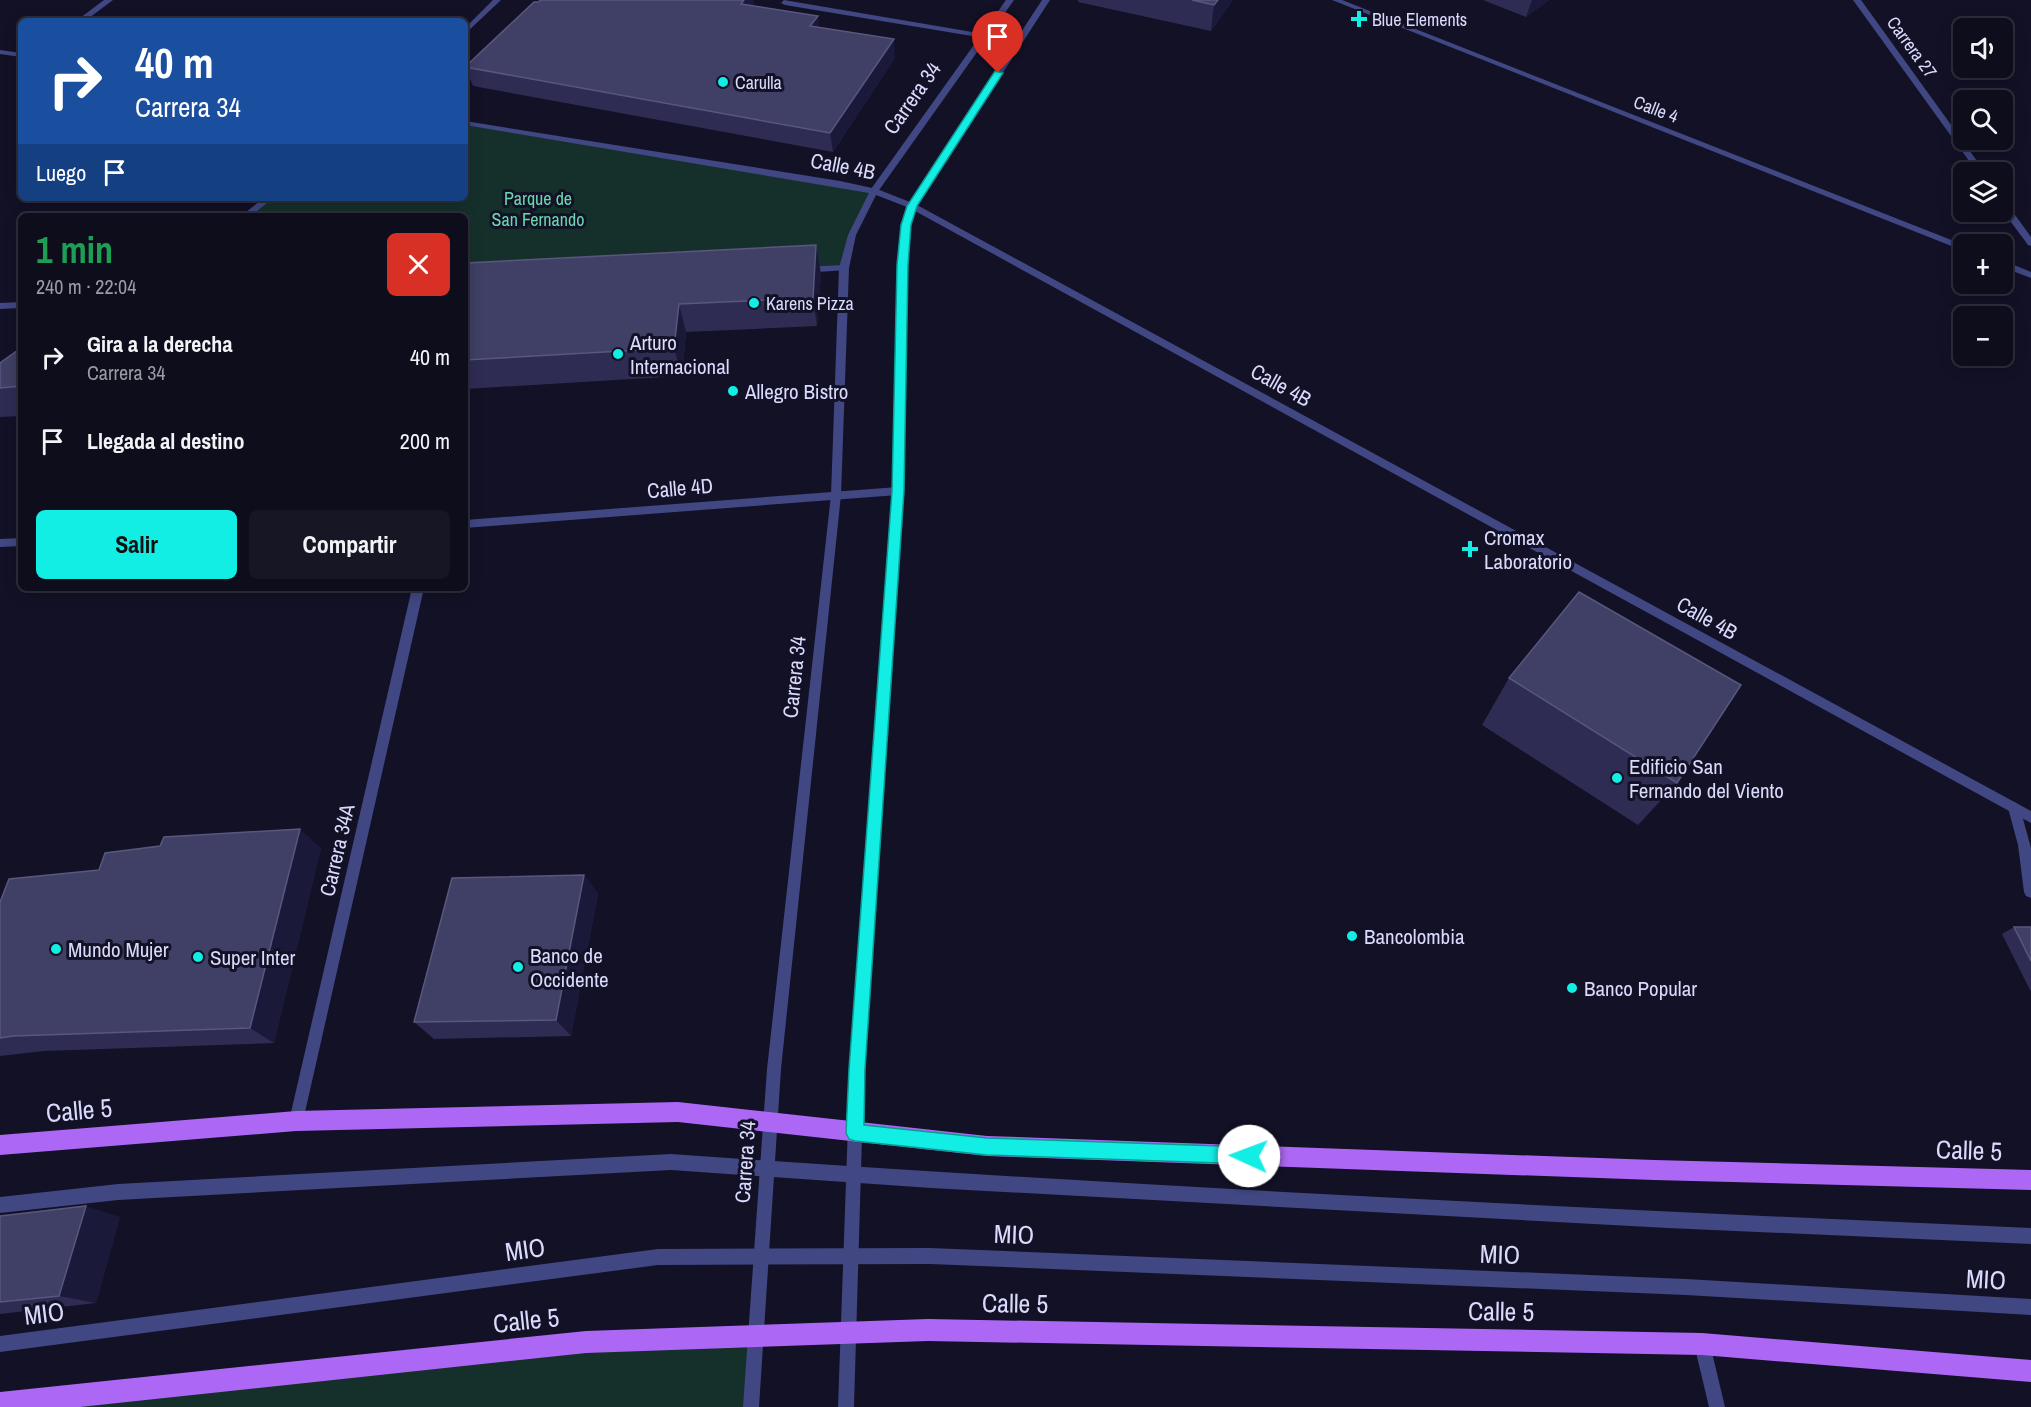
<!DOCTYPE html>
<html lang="es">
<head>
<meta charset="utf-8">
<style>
	:root { --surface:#0e0d1c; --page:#171625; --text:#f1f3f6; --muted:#9b9ca3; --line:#2e2d3b; --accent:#13eee4 }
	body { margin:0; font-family:"Archivo Narrow",sans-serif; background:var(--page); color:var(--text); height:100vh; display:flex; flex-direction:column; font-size:22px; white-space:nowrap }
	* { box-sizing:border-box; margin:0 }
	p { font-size:20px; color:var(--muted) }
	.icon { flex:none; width:33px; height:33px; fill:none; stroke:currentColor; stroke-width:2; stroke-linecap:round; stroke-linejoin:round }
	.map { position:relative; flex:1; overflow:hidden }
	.details { position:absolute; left:18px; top:213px; width:450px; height:378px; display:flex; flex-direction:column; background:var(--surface); border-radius:9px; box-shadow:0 3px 15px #0003,0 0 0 2px var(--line) }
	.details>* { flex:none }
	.guide { position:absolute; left:18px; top:18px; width:450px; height:183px; border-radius:9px; box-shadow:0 3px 15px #0003,0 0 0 2px var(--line); background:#1a4fa0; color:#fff; overflow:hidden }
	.fabs { position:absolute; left:1953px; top:18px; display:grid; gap:12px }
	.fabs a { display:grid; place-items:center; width:60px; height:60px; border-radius:9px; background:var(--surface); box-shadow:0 3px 15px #0003,0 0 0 2px var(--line); font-size:30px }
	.pin { position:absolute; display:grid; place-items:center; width:51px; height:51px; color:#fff; margin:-62px -26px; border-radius:50% 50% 50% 0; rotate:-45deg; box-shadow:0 0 6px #0007 }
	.pin .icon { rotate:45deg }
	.me { position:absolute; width:66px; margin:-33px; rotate:272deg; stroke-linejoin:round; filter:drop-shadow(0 0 4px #0008) }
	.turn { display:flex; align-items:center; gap:21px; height:126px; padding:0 18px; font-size:27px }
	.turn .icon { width:78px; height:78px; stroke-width:2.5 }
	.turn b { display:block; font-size:42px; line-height:51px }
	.then { display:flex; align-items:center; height:57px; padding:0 18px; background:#0003; gap:12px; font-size:22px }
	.round { display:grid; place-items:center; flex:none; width:63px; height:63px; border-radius:9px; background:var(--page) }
	.head { display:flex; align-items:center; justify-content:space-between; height:102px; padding:0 18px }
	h1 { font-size:36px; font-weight:800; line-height:45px; color:#1e9e55 }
	.button { display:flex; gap:12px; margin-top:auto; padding:12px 18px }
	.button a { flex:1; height:69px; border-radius:9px; background:var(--accent); color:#111; font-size:24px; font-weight:800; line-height:69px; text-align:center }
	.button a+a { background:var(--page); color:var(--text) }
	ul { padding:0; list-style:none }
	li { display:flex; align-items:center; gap:18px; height:84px; padding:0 18px }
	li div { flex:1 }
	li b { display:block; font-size:22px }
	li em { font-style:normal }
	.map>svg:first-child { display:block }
	.green { fill:#15302b }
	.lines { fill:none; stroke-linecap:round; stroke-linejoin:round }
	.service { fill:#404782; fill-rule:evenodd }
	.minor { fill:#404782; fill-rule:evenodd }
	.tertiary { fill:#404782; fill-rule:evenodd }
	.primary { fill:#ac68f4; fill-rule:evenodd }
	.wall { fill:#2e2c53 }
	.shaded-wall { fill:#1b1939 }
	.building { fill:#403f65; stroke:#58577d; stroke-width:1.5 }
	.route { fill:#13eee4; stroke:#0c9b94; stroke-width:1.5 }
	.poi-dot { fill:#13eee4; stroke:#121126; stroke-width:2 }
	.labels { text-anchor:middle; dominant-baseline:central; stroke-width:6; stroke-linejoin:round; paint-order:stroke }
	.far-poi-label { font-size:18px; fill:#d9dafc; stroke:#121126; text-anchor:start }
	.far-street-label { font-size:18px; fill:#d9dafc; stroke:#121126 }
	.far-park-label { font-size:18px; fill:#6ad8ac; stroke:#121126 }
	.street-label { font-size:21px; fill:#d9dafc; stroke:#121126 }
	.poi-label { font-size:21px; fill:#d9dafc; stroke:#121126; text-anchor:start }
	.near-street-label { font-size:26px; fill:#d9dafc; stroke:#121126 }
</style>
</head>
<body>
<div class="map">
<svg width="2031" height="1407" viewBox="0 0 2031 1407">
	<rect width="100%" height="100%" fill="#121126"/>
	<!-- green -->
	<path class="green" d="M465 123 874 191 862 211 844 268 465 285V216H245L269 198H465Z
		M756 1337 751 1407H0V1404Z"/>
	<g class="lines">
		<!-- service -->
		<path class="service" d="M784 0 984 34 988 36 984 38 785 5 781 3Z
			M2014 802 2018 804 2020 808 2031 848V898L2026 896 2024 892 2018 845 2008 808 2010 804Z
			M671 1154C1124 1186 1577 1208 2031 1228V1244L1668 1228 931 1188 671 1170 118 1200 0 1213V1197L118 1184Z
			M930 1248 1686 1279 2031 1299V1315L1686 1295 930 1264 658 1265 0 1352V1336L658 1249Z"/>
		<!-- minor -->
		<path class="minor" d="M104 0H113L85 21H76Z
			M493 0H501L465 34V28Z
			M1006 0H1014L877 193H871V189Z
			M1332 0H1342L1964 245V251Z
			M264 198H273L251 216H241Z
			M2002 260 2031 272V278L2002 267Z
			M844 265 847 266V270L803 273 798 270 803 267Z
			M21 302V308L0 309V303Z
			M898 487 903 491 898 495 465 528V520Z
			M21 538V546L0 547V539Z
			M412 588H424L303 1121 301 1126 296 1128 291 1126 289 1121Z
			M1702 1336 1708 1338 1710 1344 1725 1407H1709L1694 1344 1696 1338Z"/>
		<!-- tertiary -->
		<path class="tertiary" d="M1042 0H1050L917 205 2031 811V823L915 211 910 225 908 265 903 491 864 1069 854 1407H838L850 1069 893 491 898 265 902 225 907 207 876 195 856 235 849 268 841 495 781 1069 759 1407H743L767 1069 831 495 839 268 848 235 869 193 465 125V121L840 181 877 189 910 202Z
			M1853 0H1861L1985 172H1977Z
			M0 50 21 53V57L0 54Z
			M2002 201H2005L2031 237V246L2028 245 2002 210Z"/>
		<!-- primary -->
		<path class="primary" d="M678 1102 987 1136 1654 1160 2031 1170V1190L1654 1180 987 1156 678 1122 296 1131 0 1155V1135L296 1111Z
			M928 1319 1702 1333 2031 1360V1382L1702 1355 928 1341 586 1353 80 1407H0V1392L586 1331Z"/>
	</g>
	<!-- wall -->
	<path class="wall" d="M541 0H753L754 6 819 27 895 58 833 152 473 86 465 67Z
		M1078 0H1233L1211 31 1078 2Z
		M1483 0H1549L1526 17Z
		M465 263 821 274 817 326 686 332 682 376 465 389Z
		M21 348V416L0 417V363Z
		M1509 678 1677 783 1638 825 1482 725Z
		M321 848 274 1043 44 1051 0 1056V902Z
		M584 875 598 894 571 1036 434 1039 414 1022Z
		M2014 927H2031V992L2002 934Z
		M0 1216 120 1217 96 1303 0 1314Z"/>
	<!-- shaded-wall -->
	<path class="shaded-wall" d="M744 0H753L755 9 741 4Z
		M1218 0H1233L1211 31 1214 5Z
		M1532 0H1549L1526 17Z
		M818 16 820 34 810 26Z
		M894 39 895 58 833 152 830 133Z
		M816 245 821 274 817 326 813 298Z
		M679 304 686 332 682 376 674 348Z
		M300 829 321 848 274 1043 250 1028Z
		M584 875 598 894 571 1036 556 1020Z
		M86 1206 120 1217 96 1303 59 1296Z"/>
	<!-- building -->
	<path class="building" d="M541 0H744L741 4 818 16 810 26 894 39 830 133 465 67 534 2H538Z
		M1192 0H1218L1214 5Z
		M816 245 813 298 679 304 674 348 465 360V263Z
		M21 348V386L0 388V363Z
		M1579 592 1741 685 1677 783 1509 678Z
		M300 829 250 1028 13 1036 0 1038V902L9 879 99 870 105 853 160 846 164 837Z
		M584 875 556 1020 414 1022 452 878Z
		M2014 927H2031V961Z
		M86 1206 59 1296 0 1302V1216Z"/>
	<!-- route -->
	<path class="route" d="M995 71 1003 73 917 206 911 225 908 265 904 491 865 1069 864 1125 987 1138 1249 1147 1255 1150 1257 1156 1255 1162 1249 1164 987 1155 855 1141 849 1139 846 1133 849 1069 892 491 897 265 901 225 907 206Z"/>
	<!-- markers -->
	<g class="poi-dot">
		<path d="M1356 10h6v6h6v6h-6v6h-6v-6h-6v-6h6z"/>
		<circle cx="723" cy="82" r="6"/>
		<circle cx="754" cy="303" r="6"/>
		<circle cx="618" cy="354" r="6"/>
		<circle cx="733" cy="391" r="6"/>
		<path d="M1467 540h6v6h6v6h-6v6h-6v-6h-6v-6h6z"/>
		<circle cx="1617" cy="778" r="6"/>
		<circle cx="1352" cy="936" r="6"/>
		<circle cx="56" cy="949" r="6"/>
		<circle cx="198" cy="957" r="6"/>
		<circle cx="518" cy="967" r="6"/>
		<circle cx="1572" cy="988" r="6"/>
	</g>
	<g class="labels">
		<!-- far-poi labels -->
		<g class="far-poi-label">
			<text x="1372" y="19">Blue Elements</text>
			<text x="735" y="82">Carulla</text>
			<text x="766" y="303">Karens Pizza</text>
		</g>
		<!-- far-street labels -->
		<g class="far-street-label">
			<text transform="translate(1912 47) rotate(54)">Carrera 27</text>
			<text transform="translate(1656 109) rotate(21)">Calle 4</text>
		</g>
		<!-- far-park labels -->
		<g class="far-park-label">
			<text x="538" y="198">Parque de<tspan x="538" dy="21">San Fernando</tspan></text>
		</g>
		<!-- street labels -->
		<g class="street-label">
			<text transform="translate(912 98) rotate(-55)">Carrera 34</text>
			<text transform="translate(843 166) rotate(11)">Calle 4B</text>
			<text transform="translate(1281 385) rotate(29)">Calle 4B</text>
			<text transform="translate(680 488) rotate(-5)">Calle 4D</text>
			<text transform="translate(1707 618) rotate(29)">Calle 4B</text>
			<text transform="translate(794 677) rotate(-84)">Carrera 34</text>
			<text transform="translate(337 850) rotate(-77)">Carrera 34A</text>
			<text transform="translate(745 1162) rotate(-86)">Carrera 34</text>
		</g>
		<!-- poi labels -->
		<g class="poi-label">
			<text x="630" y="342">Arturo<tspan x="630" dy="24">Internacional</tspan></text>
			<text x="745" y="391">Allegro Bistro</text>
			<text x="1484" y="537">Cromax<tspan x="1484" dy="24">Laboratorio</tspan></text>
			<text x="1629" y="766">Edificio San<tspan x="1629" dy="24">Fernando del Viento</tspan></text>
			<text x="1364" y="936">Bancolombia</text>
			<text x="68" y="949">Mundo Mujer</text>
			<text x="530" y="955">Banco de<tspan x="530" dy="24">Occidente</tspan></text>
			<text x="210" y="957">Super Inter</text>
			<text x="1584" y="988">Banco Popular</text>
		</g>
		<!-- near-street labels -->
		<g class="near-street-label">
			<text transform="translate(79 1110) rotate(-5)">Calle 5</text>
			<text transform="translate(1969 1150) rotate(2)">Calle 5</text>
			<text transform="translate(1014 1234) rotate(2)">MIO</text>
			<text transform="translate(525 1249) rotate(-8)">MIO</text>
			<text transform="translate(1500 1254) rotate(2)">MIO</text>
			<text transform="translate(1986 1279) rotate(3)">MIO</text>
			<text transform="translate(1015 1303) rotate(1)">Calle 5</text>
			<text transform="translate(1501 1311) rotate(1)">Calle 5</text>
			<text transform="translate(44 1313) rotate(-7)">MIO</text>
			<text transform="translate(526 1320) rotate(-6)">Calle 5</text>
		</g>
	</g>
</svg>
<div class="fabs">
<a><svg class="icon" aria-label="sound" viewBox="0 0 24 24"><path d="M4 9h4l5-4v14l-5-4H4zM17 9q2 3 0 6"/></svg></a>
<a><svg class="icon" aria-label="search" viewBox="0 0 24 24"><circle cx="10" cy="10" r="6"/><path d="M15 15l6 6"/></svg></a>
<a><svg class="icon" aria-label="layers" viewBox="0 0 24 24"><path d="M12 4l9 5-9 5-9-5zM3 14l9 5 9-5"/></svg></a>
<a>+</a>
<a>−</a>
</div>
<div class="pin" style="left:998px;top:73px;background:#d93025"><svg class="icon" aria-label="arrive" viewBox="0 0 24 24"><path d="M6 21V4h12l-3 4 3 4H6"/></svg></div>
<svg class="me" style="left:1249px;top:1156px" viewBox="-20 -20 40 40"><circle r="19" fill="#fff"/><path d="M0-13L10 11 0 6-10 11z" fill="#13eee4"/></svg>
<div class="guide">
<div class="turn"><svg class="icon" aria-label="right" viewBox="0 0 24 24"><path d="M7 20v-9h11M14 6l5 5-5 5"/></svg><div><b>40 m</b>Carrera 34</div></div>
<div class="then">Luego<svg class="icon" aria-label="arrive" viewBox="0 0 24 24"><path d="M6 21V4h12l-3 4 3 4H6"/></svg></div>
</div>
<section class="details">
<div class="head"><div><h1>1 min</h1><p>240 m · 22:04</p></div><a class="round" style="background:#d93025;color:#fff"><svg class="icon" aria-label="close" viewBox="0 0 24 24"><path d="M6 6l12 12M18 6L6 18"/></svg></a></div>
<ul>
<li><svg class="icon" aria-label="right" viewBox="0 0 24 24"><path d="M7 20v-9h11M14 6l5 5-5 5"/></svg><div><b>Gira a la derecha</b><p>Carrera 34</p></div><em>40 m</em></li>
<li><svg class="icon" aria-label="arrive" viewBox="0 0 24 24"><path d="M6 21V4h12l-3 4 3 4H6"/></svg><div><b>Llegada al destino</b></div><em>200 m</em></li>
</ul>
<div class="button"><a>Salir</a><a>Compartir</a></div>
</section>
</div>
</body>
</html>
